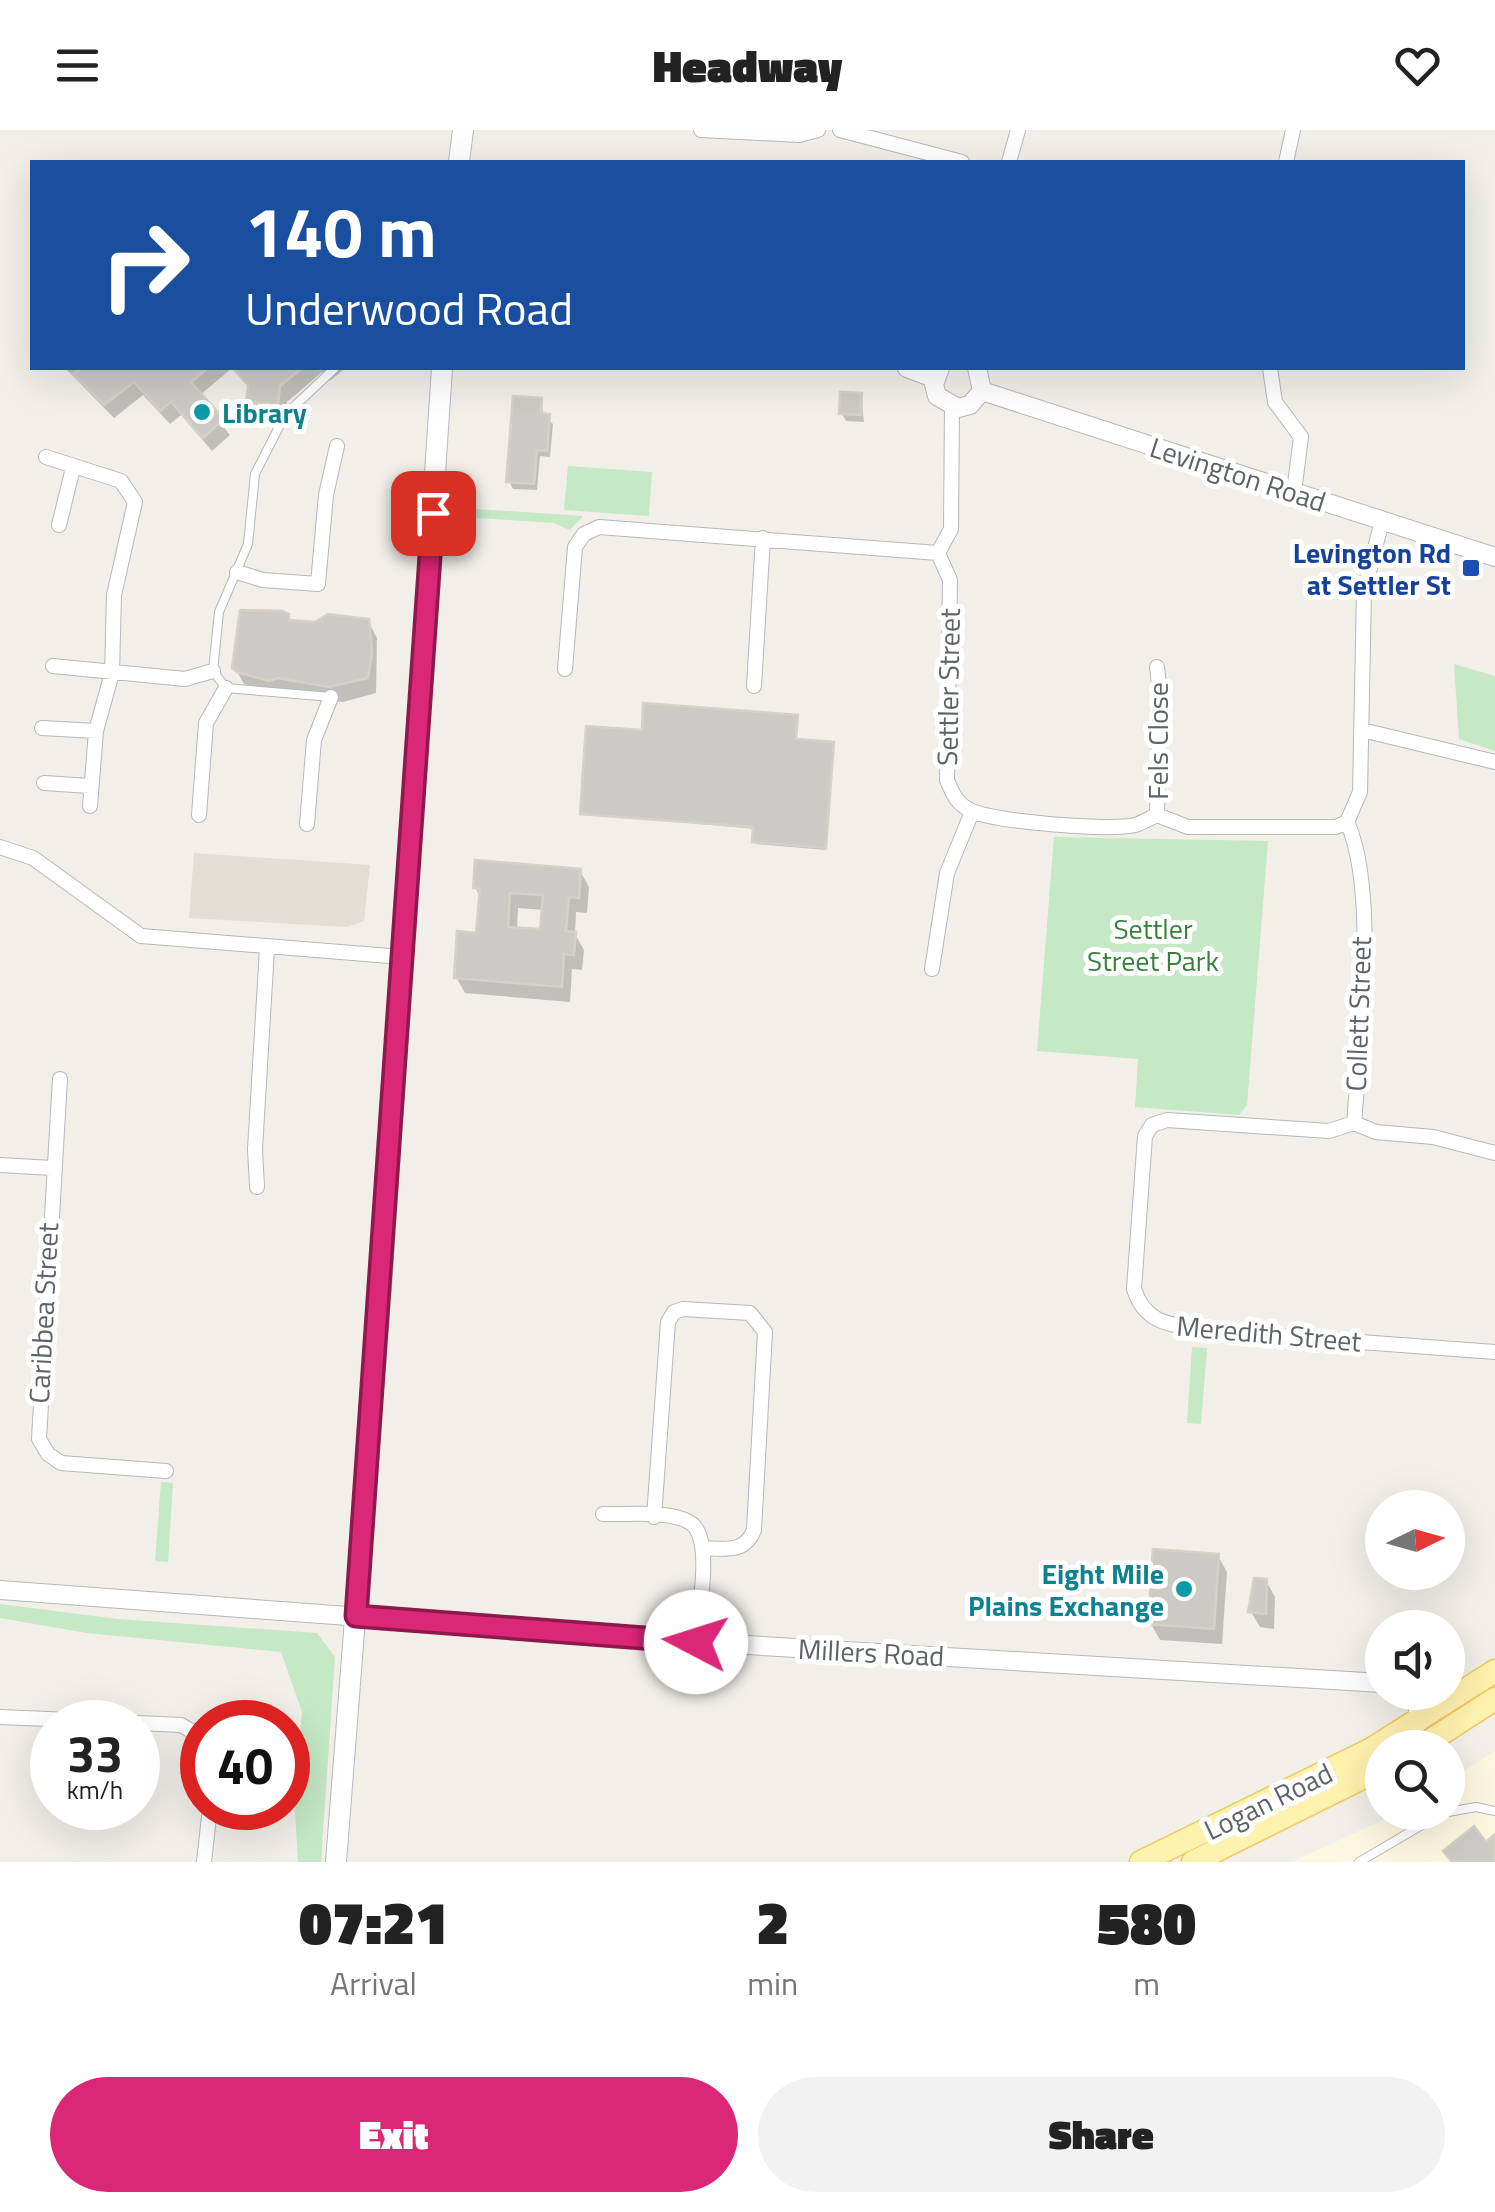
<!DOCTYPE html>
<html lang="en">
<head>
<meta charset="utf-8">
<style>
	:root { --surface:#fff; --page:#f2f2f2; --text:#222; --muted:#767676; --accent:#db2777 }
	body { margin:0; font-family:"Titillium Web",sans-serif; background:var(--page); color:var(--text); height:100vh; display:flex; flex-direction:column; font-size:38px; white-space:nowrap }
	* { box-sizing:border-box; margin:0 }
	p { font-size:32px; color:var(--muted) }
	.icon { flex:none; width:55px; height:55px; fill:none; stroke:currentColor; stroke-width:2; stroke-linecap:round; stroke-linejoin:round }
	.map { position:relative; height:1732px; overflow:hidden }
	.side { display:flex; flex-direction:column; background:var(--surface); flex:1 }
	.side>* { flex:none }
	.guide { position:absolute; left:30px; top:30px; width:1435px; height:210px; border-radius:0px; box-shadow:0 10px 40px #0002; background:#1a4fa0; color:#fff; overflow:hidden }
	.needle { width:65px; rotate:85deg }
	.fabs { position:absolute; left:1365px; top:1360px; display:grid; gap:20px }
	.fabs a { display:grid; place-items:center; width:100px; height:100px; border-radius:50%; background:var(--surface); box-shadow:0 10px 40px #0002; font-size:50px }
	.speed { position:absolute; left:30px; top:1570px; display:flex; gap:20px; font-size:50px; font-weight:700; text-align:center }
	.speed>* { display:grid; place-content:center; width:130px; height:130px; border-radius:50%; background:var(--surface); box-shadow:0 10px 40px #0002; line-height:1 }
	.speed small { font-size:25px; font-weight:400 }
	.speed .limit { border:15px solid #d22; background:#fff; color:#111 }
	.pin { position:absolute; display:grid; place-items:center; width:85px; height:85px; color:#fff; margin:-42px; border-radius:20px; box-shadow:0 5px 15px #0006 }
	.me { position:absolute; width:110px; margin:-55px; rotate:275deg; stroke-linejoin:round; filter:drop-shadow(0 0 8px #0008) }
	.turn { display:flex; align-items:center; gap:35px; height:210px; padding:0 50px; font-size:45px }
	.turn .icon { width:130px; height:130px; stroke-width:2.5 }
	.turn b { display:block; font-size:70px; line-height:85px }
	.eta { display:flex; justify-content:space-evenly; align-items:center; height:170px; text-align:center }
	.eta b { font-size:60px; font-weight:800; line-height:70px }
	.action { display:flex; gap:20px; margin-top:auto; padding:20px 50px }
	.action a { flex:1; height:115px; border-radius:60px; background:var(--accent); color:#fff; font-size:40px; font-weight:800; line-height:115px; text-align:center }
	.action a+a { background:var(--page); color:var(--text) }
	header { display:flex; justify-content:space-between; align-items:center; height:130px; padding:0 50px; background:var(--surface); font-size:45px; font-weight:800 }
	.map>svg:first-child { display:block }
	.commercial { fill:#fef7e0 }
	.education { fill:#e1ded6 }
	.green { fill:#c5e8c5 }
	.shadow { fill:#0003; fill-rule:evenodd }
	.building { fill:#cccac5; stroke:#d6d1c6; stroke-width:2.5; fill-rule:evenodd }
	.lines { fill:none; stroke-linecap:round; stroke-linejoin:round }
	.service-casing { stroke:#b5b8bc; stroke-width:10 }
	.minor-casing { stroke:#b5b8bc; stroke-width:16 }
	.tertiary-casing { stroke:#b5b8bc; stroke-width:20 }
	.secondary-casing { stroke:#b6babf; stroke-width:22 }
	.primary-casing { stroke:#f2c960; stroke-width:25 }
	.service { stroke:#fff; stroke-width:8 }
	.minor { stroke:#fff; stroke-width:14 }
	.tertiary { stroke:#fff; stroke-width:18 }
	.secondary { stroke:#fff; stroke-width:20 }
	.primary { stroke:#fff2af; stroke-width:22 }
	.route-casing { stroke:#8e194d; stroke-width:25 }
	.route { stroke:#db2777; stroke-width:18 }
	.culture-dot { fill:#0f9aa8; stroke:#fff; stroke-width:4 }
	.transit-dot { fill:#1a4fb4; stroke:#fff; stroke-width:4 }
	.labels { text-anchor:middle; dominant-baseline:central; stroke-width:10; stroke-linejoin:round; paint-order:stroke }
	.culture-label { font-size:28px; font-weight:bold; fill:#0d838f; stroke:#fff; text-anchor:start }
	.street-label { font-size:28px; fill:#5f6368; stroke:#fff }
	.transit-label { font-size:28px; font-weight:bold; fill:#164399; stroke:#fff; text-anchor:end }
	.park-label { font-size:28px; fill:#348238; stroke:#fff }
</style>
</head>
<body>
<header><svg class="icon" aria-label="menu" viewBox="0 0 24 24"><path d="M4 6h16M4 12h16M4 18h16"/></svg>Headway<svg class="icon" aria-label="heart" viewBox="0 0 24 24"><path d="M12 20l-8-8c-3-5 5-10 8-4 3-6 11-1 8 4z"/></svg></header>
<div class="map">
<svg width="1495" height="1732" viewBox="0 0 1495 1732">
	<rect width="100%" height="100%" fill="#f1efe8"/>
	<!-- commercial -->
	<path class="commercial" d="M1495 1621V1732H1292L1398 1683 1448 1682V1651Z"/>
	<!-- education -->
	<path class="education" d="M194 723 370 735 364 791 347 797 189 788Z"/>
	<!-- green -->
	<path class="green" d="M568 336 652 342 649 386 564 380Z
		M461 378 583 386 570 400 554 393 464 387Z
		M1454 534 1495 546V621L1459 609Z
		M1054 707 1268 711 1247 975 1239 985 1135 977 1138 929 1037 921Z
		M1192 1217 1207 1218 1201 1294 1187 1293Z
		M161 1352 173 1353 168 1432 155 1431Z
		M0 1474 117 1489 317 1503 335 1527 321 1732H298L294 1666 302 1582 281 1522 87 1503 0 1488Z"/>
	<!-- shadow -->
	<path class="shadow" d="M65 238H341L343 240 330 251 322 242 287 272 285 289 257 286 249 271 250 259 232 238 199 266 230 305 212 321 181 285 170 294 143 265 114 288Z
		M861 266 864 292 846 291 842 284Z
		M540 271 544 286 553 294 550 327 540 326 537 360 513 359 509 351Z
		M287 486 291 492 368 491 377 508 376 563 343 572 286 566 244 554 235 538Z
		M796 588V612L834 617 826 720 756 714 755 699 582 683 644 603Z
		M580 741 589 757 587 783 576 782 575 804 584 820 582 840 572 839 570 872 465 863 456 847 479 806 482 769 475 758ZM518 778 544 780 542 802 517 800Z
		M1218 1426 1227 1442 1222 1514 1160 1510 1151 1494Z
		M1266 1451 1275 1467 1274 1499 1260 1497 1251 1482Z"/>
	<!-- building -->
	<path class="building" d="M81 238H208L191 252 224 289 203 308 171 272 160 281 134 252 104 275 73 244Z
		M233 238H302L280 256 278 275 246 272 248 255Z
		M840 262 862 263 861 285 839 284Z
		M513 266 542 268 541 283 550 284 547 321 537 320 534 354 506 352Z
		M240 480 282 481 289 484V490L315 492 328 484 369 489 372 522 368 548 329 557 278 548 269 551 237 542 232 538Z
		M643 573 798 585 796 609 834 612 826 718 752 712 753 697 580 684 586 596 642 600Z
		M475 730 581 739 579 768 569 767 566 801 576 802 574 825 564 824 562 857 454 848 457 801 476 803 480 759 473 758ZM510 763 543 765 540 799 508 797Z
		M1153 1419 1219 1424 1214 1499 1148 1494Z
		M1254 1448 1267 1449 1266 1484 1248 1482Z
		M1474 1696 1486 1712 1495 1704V1732H1452L1443 1721Z"/>
	<g class="lines">
		<!-- service casing -->
		<g class="service-casing">
			<path id="service" d="M331 567 226 558 213 541 219 482 248 414 255 344 285 285 335 238
				M1448 1682 1476 1677 1495 1681
				M1359 1732 1444 1682"/>
		</g>
		<!-- minor casing -->
		<g class="minor-casing">
			<path id="minor" d="M701 0 799 5 818 0
				M840 0 962 32
				M1009 32 1018 0
				M1286 32 1293 0
				M1270 238 1275 272 1301 307 1294 362
				M952 277 951 399 938 423 950 450 947 650C953 664 956 673 970 680 992 692 1110 701 1135 695 1142 693 1150 688 1157 685L1188 697H1336L1347 692 1360 662 1364 461 1382 391
				M46 327 121 351 135 372 114 465 112 543 96 601 90 676
				M59 395 73 338
				M237 442 263 450 318 454 326 365 337 316
				M53 536 185 549 213 541
				M565 539 575 417 584 404 599 397 938 423
				M754 556 763 408
				M42 598 96 601
				M1362 600 1495 632
				M44 653 90 656
				M199 685 206 593 226 558
				M1157 685 1160 564 1157 537
				M1347 692C1378 759 1360 916 1354 993L1376 1002 1433 1007 1495 1023
				M307 694 314 610 331 567
				M0 717 33 728 141 806 402 827
				M932 839 947 743 972 682
				M60 949 39 1309 48 1324 61 1333 166 1341
				M1354 993 1329 1001 1167 990 1152 995 1145 1006 1134 1159C1145 1193 1168 1194 1201 1200L1495 1222
				M0 1035 52 1038
				M257 1057 255 1019 267 819
				M603 1384C627 1385 668 1380 689 1392 715 1405 698 1485 696 1512
				M654 1387 668 1192 674 1182 683 1179 750 1183 765 1202 754 1400C745 1423 726 1419 704 1418
				M0 1587 119 1592
				M138 1593 181 1595 202 1607
				M204 1732 210 1678"/>
		</g>
		<!-- tertiary casing -->
		<g class="tertiary-casing">
			<path id="tertiary" d="M907 238 934 248
				M940 238 934 254 937 266 958 278 970 275 982 261 977 238
				M982 261 1495 427
				M0 1460 696 1512 1382 1553
				M1409 1562 1418 1574V1593"/>
		</g>
		<!-- secondary casing -->
		<g class="secondary-casing">
			<path id="secondary" d="M459 32 463 0
				M336 1732 381 1157 442 238"/>
		</g>
		<!-- primary casing -->
		<g class="primary-casing">
			<path id="primary" d="M1419 1618 1495 1569
				M1141 1732 1370 1620 1495 1541
				M1193 1732 1382 1638"/>
		</g>
		<!-- service -->
		<use href="#service" class="service"/>
		<!-- minor -->
		<use href="#minor" class="minor"/>
		<!-- tertiary -->
		<use href="#tertiary" class="tertiary"/>
		<!-- secondary -->
		<use href="#secondary" class="secondary"/>
		<!-- primary -->
		<use href="#primary" class="primary"/>
	</g>
	<g class="lines">
		<!-- route casing -->
		<g class="route-casing">
			<path id="route" d="M433 383 356 1486 696 1512"/>
		</g>
		<!-- route -->
		<use href="#route" class="route"/>
	</g>
	<!-- markers -->
	<g class="culture-dot">
		<circle cx="202" cy="282" r="10"/>
		<circle cx="1184" cy="1459" r="10"/>
	</g>
	<rect class="transit-dot" x="1461" y="428" width="20" height="20" rx="5"/>
	<g class="labels">
		<!-- culture labels -->
		<g class="culture-label">
			<text x="222" y="282">Library</text>
			<text x="1164" y="1443" text-anchor="end">Eight Mile<tspan x="1164" dy="32">Plains Exchange</tspan></text>
		</g>
		<!-- street labels -->
		<g class="street-label">
			<text transform="translate(1238 344) rotate(18)">Levington Road</text>
			<text transform="translate(948 557) rotate(-89)">Settler Street</text>
			<text transform="translate(1157 611) rotate(-90)">Fels Close</text>
			<text transform="translate(1358 884) rotate(-88)">Collett Street</text>
			<text transform="translate(43 1183) rotate(-87)">Caribbea Street</text>
			<text transform="translate(1269 1203) rotate(5)">Meredith Street</text>
			<text transform="translate(871 1522) rotate(3)">Millers Road</text>
			<text transform="translate(1268 1671) rotate(-26)">Logan Road</text>
		</g>
		<!-- transit labels -->
		<g class="transit-label">
			<text x="1451" y="422">Levington Rd<tspan x="1451" dy="32">at Settler St</tspan></text>
		</g>
		<!-- park labels -->
		<g class="park-label">
			<text x="1153" y="798">Settler<tspan x="1153" dy="32">Street Park</tspan></text>
		</g>
	</g>
</svg>
<div class="fabs">
<a><svg class="needle" viewBox="-14 -14 28 28"><path d="M0-13l5 13h-10z" fill="#e53935"/><path d="M0 13l5-13h-10z" fill="#767676"/></svg></a>
<a><svg class="icon" aria-label="sound" viewBox="0 0 24 24"><path d="M4 9h4l5-4v14l-5-4H4zM17 9q2 3 0 6"/></svg></a>
<a><svg class="icon" aria-label="search" viewBox="0 0 24 24"><circle cx="10" cy="10" r="6"/><path d="M15 15l6 6"/></svg></a>
</div>
<div class="speed"><div>33<small>km/h</small></div><div class="limit">40</div></div>
<div class="pin" style="left:433px;top:383px;background:#d93025"><svg class="icon" aria-label="arrive" viewBox="0 0 24 24"><path d="M6 21V4h12l-3 4 3 4H6"/></svg></div>
<svg class="me" style="left:696px;top:1512px" viewBox="-20 -20 40 40"><circle r="19" fill="#fff"/><path d="M0-13L10 11 0 6-10 11z" fill="#db2777"/></svg>
<div class="guide">
<div class="turn"><svg class="icon" aria-label="right" viewBox="0 0 24 24"><path d="M7 20v-9h11M14 6l5 5-5 5"/></svg><div><b>140 m</b>Underwood Road</div></div>
</div>
</div>
<section class="side">
<div class="eta">
<div><b>07:21</b><p>Arrival</p></div>
<div><b>2</b><p>min</p></div>
<div><b>580</b><p>m</p></div>
</div>
<div class="action"><a>Exit</a><a>Share</a></div>
</section>
</body>
</html>
